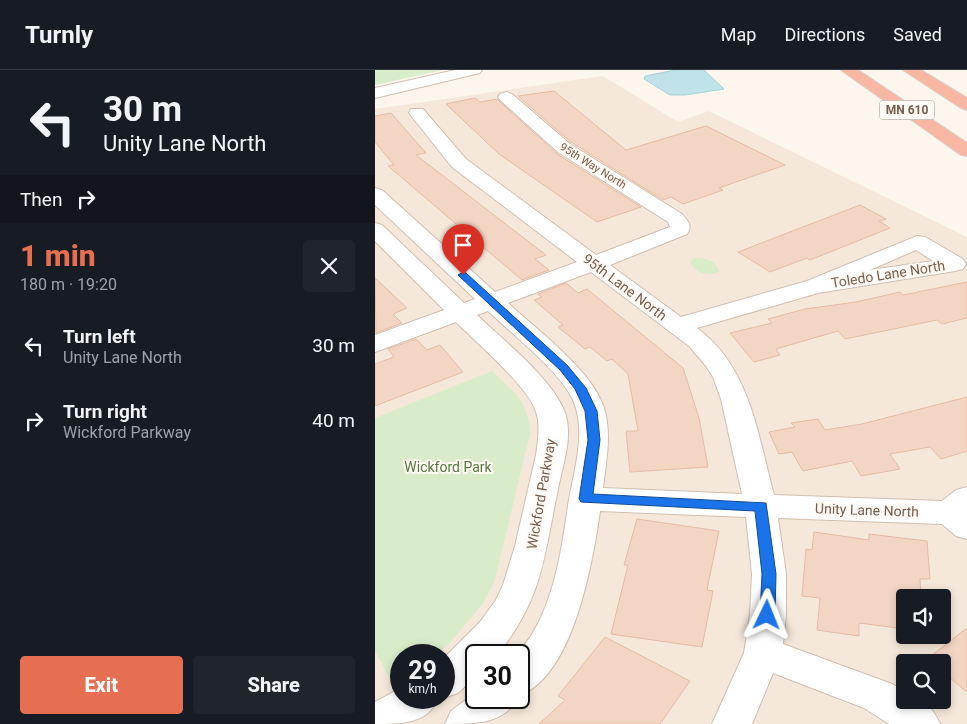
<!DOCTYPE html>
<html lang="en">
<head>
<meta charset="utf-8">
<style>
	:root { --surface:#171b24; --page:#20242c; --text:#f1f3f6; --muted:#9ea1a6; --line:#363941; --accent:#e76f51 }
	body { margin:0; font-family:Roboto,sans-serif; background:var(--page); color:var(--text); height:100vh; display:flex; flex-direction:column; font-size:19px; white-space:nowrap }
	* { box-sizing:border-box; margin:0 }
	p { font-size:16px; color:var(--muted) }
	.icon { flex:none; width:28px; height:28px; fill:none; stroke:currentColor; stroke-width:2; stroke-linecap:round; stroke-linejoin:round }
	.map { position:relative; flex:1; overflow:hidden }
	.drawer { display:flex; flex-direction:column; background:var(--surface); width:375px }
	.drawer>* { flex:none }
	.guide { background:#171b24; color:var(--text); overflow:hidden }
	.fabs { position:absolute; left:521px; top:519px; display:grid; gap:10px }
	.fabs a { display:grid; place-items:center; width:55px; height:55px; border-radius:5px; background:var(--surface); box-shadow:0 2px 8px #0003; font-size:25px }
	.speed { position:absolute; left:15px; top:574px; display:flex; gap:10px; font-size:25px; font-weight:700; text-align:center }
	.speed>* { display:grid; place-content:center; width:65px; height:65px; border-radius:50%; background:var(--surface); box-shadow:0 2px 8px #0003; line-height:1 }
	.speed small { font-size:12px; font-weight:400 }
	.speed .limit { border:2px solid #111; border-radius:8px; background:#fff; color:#111 }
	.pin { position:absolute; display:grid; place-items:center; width:42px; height:42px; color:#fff; margin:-51px -21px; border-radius:50% 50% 50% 0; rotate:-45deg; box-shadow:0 0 5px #0007 }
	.pin .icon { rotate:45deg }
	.me { position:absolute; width:55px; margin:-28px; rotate:2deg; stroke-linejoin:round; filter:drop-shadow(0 0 4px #0008) }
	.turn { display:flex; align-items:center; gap:18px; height:105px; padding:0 20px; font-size:22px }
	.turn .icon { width:65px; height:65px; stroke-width:2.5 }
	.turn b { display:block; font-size:35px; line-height:42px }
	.then { display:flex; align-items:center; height:48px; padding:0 20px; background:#0003; gap:10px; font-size:19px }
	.round { display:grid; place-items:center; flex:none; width:52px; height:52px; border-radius:5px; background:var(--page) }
	.headline { display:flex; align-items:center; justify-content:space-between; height:85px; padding:0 20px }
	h1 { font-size:30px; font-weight:800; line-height:38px; color:var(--accent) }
	.button { display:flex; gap:10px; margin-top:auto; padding:10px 20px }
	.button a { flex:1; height:58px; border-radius:5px; background:var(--accent); color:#fff; font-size:20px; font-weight:800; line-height:58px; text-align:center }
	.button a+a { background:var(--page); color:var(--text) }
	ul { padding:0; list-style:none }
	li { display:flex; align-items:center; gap:15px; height:75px; padding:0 20px }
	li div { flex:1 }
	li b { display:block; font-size:19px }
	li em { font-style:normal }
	header { display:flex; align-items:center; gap:30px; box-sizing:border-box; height:70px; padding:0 25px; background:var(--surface); border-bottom:1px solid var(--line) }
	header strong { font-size:24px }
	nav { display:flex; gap:28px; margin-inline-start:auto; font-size:18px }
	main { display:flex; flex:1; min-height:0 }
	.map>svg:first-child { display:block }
	.residential { fill:#f5e8da; fill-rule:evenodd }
	.green { fill:#d8ecc9 }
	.water { fill:#bfe3e8; stroke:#a5d3da }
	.building { fill:#f3d5c3; stroke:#e6bba3 }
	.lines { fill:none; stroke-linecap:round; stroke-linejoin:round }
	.minor-casing { stroke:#d1beb0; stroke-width:2 }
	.highway-casing { stroke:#dad1cd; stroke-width:2 }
	.minor { fill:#fff; fill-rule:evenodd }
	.highway { fill:#f7b7a3; fill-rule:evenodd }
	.route { fill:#1a73e8; stroke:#114b97 }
	.labels { text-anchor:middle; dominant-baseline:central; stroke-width:4; stroke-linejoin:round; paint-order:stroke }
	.far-street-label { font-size:11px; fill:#7a5c4d; stroke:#fffaf3 }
	.shield { fill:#fffaf3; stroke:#a28b7f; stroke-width:1 }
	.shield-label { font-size:12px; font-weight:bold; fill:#7a5c4d }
	.street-label { font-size:14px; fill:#7a5c4d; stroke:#fffaf3 }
	.park-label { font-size:14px; fill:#537a41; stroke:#fffaf3 }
</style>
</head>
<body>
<header>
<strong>Turnly</strong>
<nav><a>Map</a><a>Directions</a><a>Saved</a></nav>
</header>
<main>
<section class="drawer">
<div class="guide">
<div class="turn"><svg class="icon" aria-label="left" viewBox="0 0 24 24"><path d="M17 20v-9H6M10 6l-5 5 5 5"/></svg><div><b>30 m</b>Unity Lane North</div></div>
<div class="then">Then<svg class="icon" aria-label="right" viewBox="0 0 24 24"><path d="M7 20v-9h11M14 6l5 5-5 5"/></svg></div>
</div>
<div class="headline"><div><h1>1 min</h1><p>180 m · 19:20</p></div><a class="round"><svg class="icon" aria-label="close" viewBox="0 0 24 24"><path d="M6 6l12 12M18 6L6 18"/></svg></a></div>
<ul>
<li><svg class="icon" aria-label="left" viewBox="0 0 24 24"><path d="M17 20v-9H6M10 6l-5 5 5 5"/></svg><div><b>Turn left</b><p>Unity Lane North</p></div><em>30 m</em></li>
<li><svg class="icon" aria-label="right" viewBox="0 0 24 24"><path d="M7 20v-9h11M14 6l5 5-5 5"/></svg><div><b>Turn right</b><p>Wickford Parkway</p></div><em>40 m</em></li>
</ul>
<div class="button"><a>Exit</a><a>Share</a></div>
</section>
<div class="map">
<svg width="592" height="654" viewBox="0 0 592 654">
	<rect width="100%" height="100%" fill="#fdf6ec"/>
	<!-- residential -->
	<path class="residential" d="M228 6 303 52 334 41 592 167V654H0V39ZM530 528H568V565H530ZM26 585H69V628H26ZM101 585H144V628H101ZM530 592H568V630H530Z"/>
	<!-- green -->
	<path class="green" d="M0 0H68L0 15Z
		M320 188C330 188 341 190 344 201 334 208 322 203 315 193L317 190Z
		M117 301C139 322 154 331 155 364L119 513 108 533 75 573 60 585H26V607L17 612 0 581V348Z"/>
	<!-- water -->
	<path class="water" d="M300 0H329L349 19 310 25H295L269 9 270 6Z"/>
	<!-- building -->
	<path class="building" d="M179 21 251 80 331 56 410 95 344 118 348 120 308 134 296 127 288 130 196 72 143 26Z
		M100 28 105 32 122 29 182 84 266 137 222 152 124 84 71 34Z
		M16 43 51 83 41 85 171 185 160 189 174 200 147 210 13 96 19 95 0 72V46Z
		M485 135 511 149 504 151 515 158 435 190 432 188 395 202 363 182Z
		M0 208 32 238 18 244 27 253 1 263Z
		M592 212V248L567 254 562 250 470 269 463 261 401 279 405 285 379 292 355 263 397 253 393 249 430 239 481 232 525 222 528 225Z
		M191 213 203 223 212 219 308 298 324 348 333 397 255 402 251 361H263L253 304 237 289 232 291 215 277 210 279 183 257 188 255 159 230 167 227 163 224Z
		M41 269 52 280 65 275 88 302 0 336V294L19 287 13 279Z
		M592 327V381L566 389 555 377 515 384 525 399 486 406 477 391 428 401 417 382 404 384 394 362 420 357 416 353 443 349 450 360 487 354Z
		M262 449 344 461 332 520 338 521 327 577 236 564 253 495H249Z
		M439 462 494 470V464L552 471 555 509H545L546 528H530V559L484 553V566L442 560 445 528 427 526 431 479 437 480Z
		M592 558V622L568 602V592H556L552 589Z
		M230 567 315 611 285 654H164L190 630 183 626Z"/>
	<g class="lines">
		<!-- minor casing -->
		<g class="minor-casing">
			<path id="minor" d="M80 0H107L105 3 0 28V18Z
				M131 22 137 24 195 74 307 144C313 151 318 156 312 164L235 195 306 247 432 211 542 166 550 167 588 189 591 194 588 199 580 201 443 223 322 258C375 297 383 365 399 425L567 431 581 420 592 417V469L581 466 567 454 403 448 411 504V545L408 574 517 614 530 621V630C550 630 557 636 565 654H514L489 638 398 603 377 654H337L369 583 375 545 377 504 371 447 225 441C218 491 198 608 144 625V585H141C151 574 160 561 166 547 183 510 188 469 194 429 200 397 212 359 197 328 184 301 136 263 113 241L102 245C128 270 175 307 189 340 199 365 188 394 183 419 169 486 168 529 122 585H101V606L83 623 69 628H68L69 588 105 552 121 530 128 515 140 476 161 385C163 370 166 354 160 339 151 315 101 272 81 252L0 282V265L69 240 0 171V153L7 155 89 233 100 229 0 135V118L7 120 120 222 202 192 77 97 34 43 36 39H48L91 89 221 185 295 157 293 152 183 82 125 30 123 27 125 24ZM541 180 558 191 495 200ZM216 202 314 276 331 296 338 307 346 329 367 424 228 418C231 392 237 364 229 338 217 300 162 260 133 233Z
				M26 618V628H63C54 654 25 654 0 654V632Z
				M101 622V628H144C127 654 103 654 70 654L76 641Z"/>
		</g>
		<!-- highway casing -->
		<g class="highway-casing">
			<path id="highway" d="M466 0H483L592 73V86L586 85Z
				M528 0H546L592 28V40L586 38Z"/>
		</g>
		<!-- minor -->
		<use href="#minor" class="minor"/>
		<!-- highway -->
		<use href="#highway" class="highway"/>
	</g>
	<!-- route -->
	<path class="route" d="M88 202 91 203 192 295 211 318 222 341 225 370 218 424 391 433 401 504 400 545 398 550 392 551 387 550 385 545 387 504 380 441 206 432 204 429 213 370 210 341 200 319 185 300 85 207 83 205Z"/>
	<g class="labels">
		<!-- far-street labels -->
		<g class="far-street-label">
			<text transform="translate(218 96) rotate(32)">95th Way North</text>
		</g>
		<!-- shield labels -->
		<rect class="shield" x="504.5" y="30.5" width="55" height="19" rx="4"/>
		<g class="shield-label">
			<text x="532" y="40">MN 610</text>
		</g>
		<!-- street labels -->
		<g class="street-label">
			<text transform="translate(513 204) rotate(-9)">Toledo Lane North</text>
			<text transform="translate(250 217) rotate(37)">95th Lane North</text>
			<text transform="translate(166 424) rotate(-80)">Wickford Parkway</text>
			<text transform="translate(492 440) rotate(2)">Unity Lane North</text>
		</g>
		<!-- park labels -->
		<g class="park-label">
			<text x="73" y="397">Wickford Park</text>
		</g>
	</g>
</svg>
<div class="fabs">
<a><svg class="icon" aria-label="sound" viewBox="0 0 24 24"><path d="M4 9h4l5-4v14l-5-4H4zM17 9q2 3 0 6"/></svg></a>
<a><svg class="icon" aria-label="search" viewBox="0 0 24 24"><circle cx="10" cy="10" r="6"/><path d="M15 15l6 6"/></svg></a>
</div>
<div class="speed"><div>29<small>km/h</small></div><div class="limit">30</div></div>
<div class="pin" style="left:88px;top:205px;background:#d93025"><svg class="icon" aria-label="arrive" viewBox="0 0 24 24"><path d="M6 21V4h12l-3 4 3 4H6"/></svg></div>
<svg class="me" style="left:392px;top:545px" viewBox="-20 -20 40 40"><path d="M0-17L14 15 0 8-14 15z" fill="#1a73e8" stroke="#fff" stroke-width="4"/></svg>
</div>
</main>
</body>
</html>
